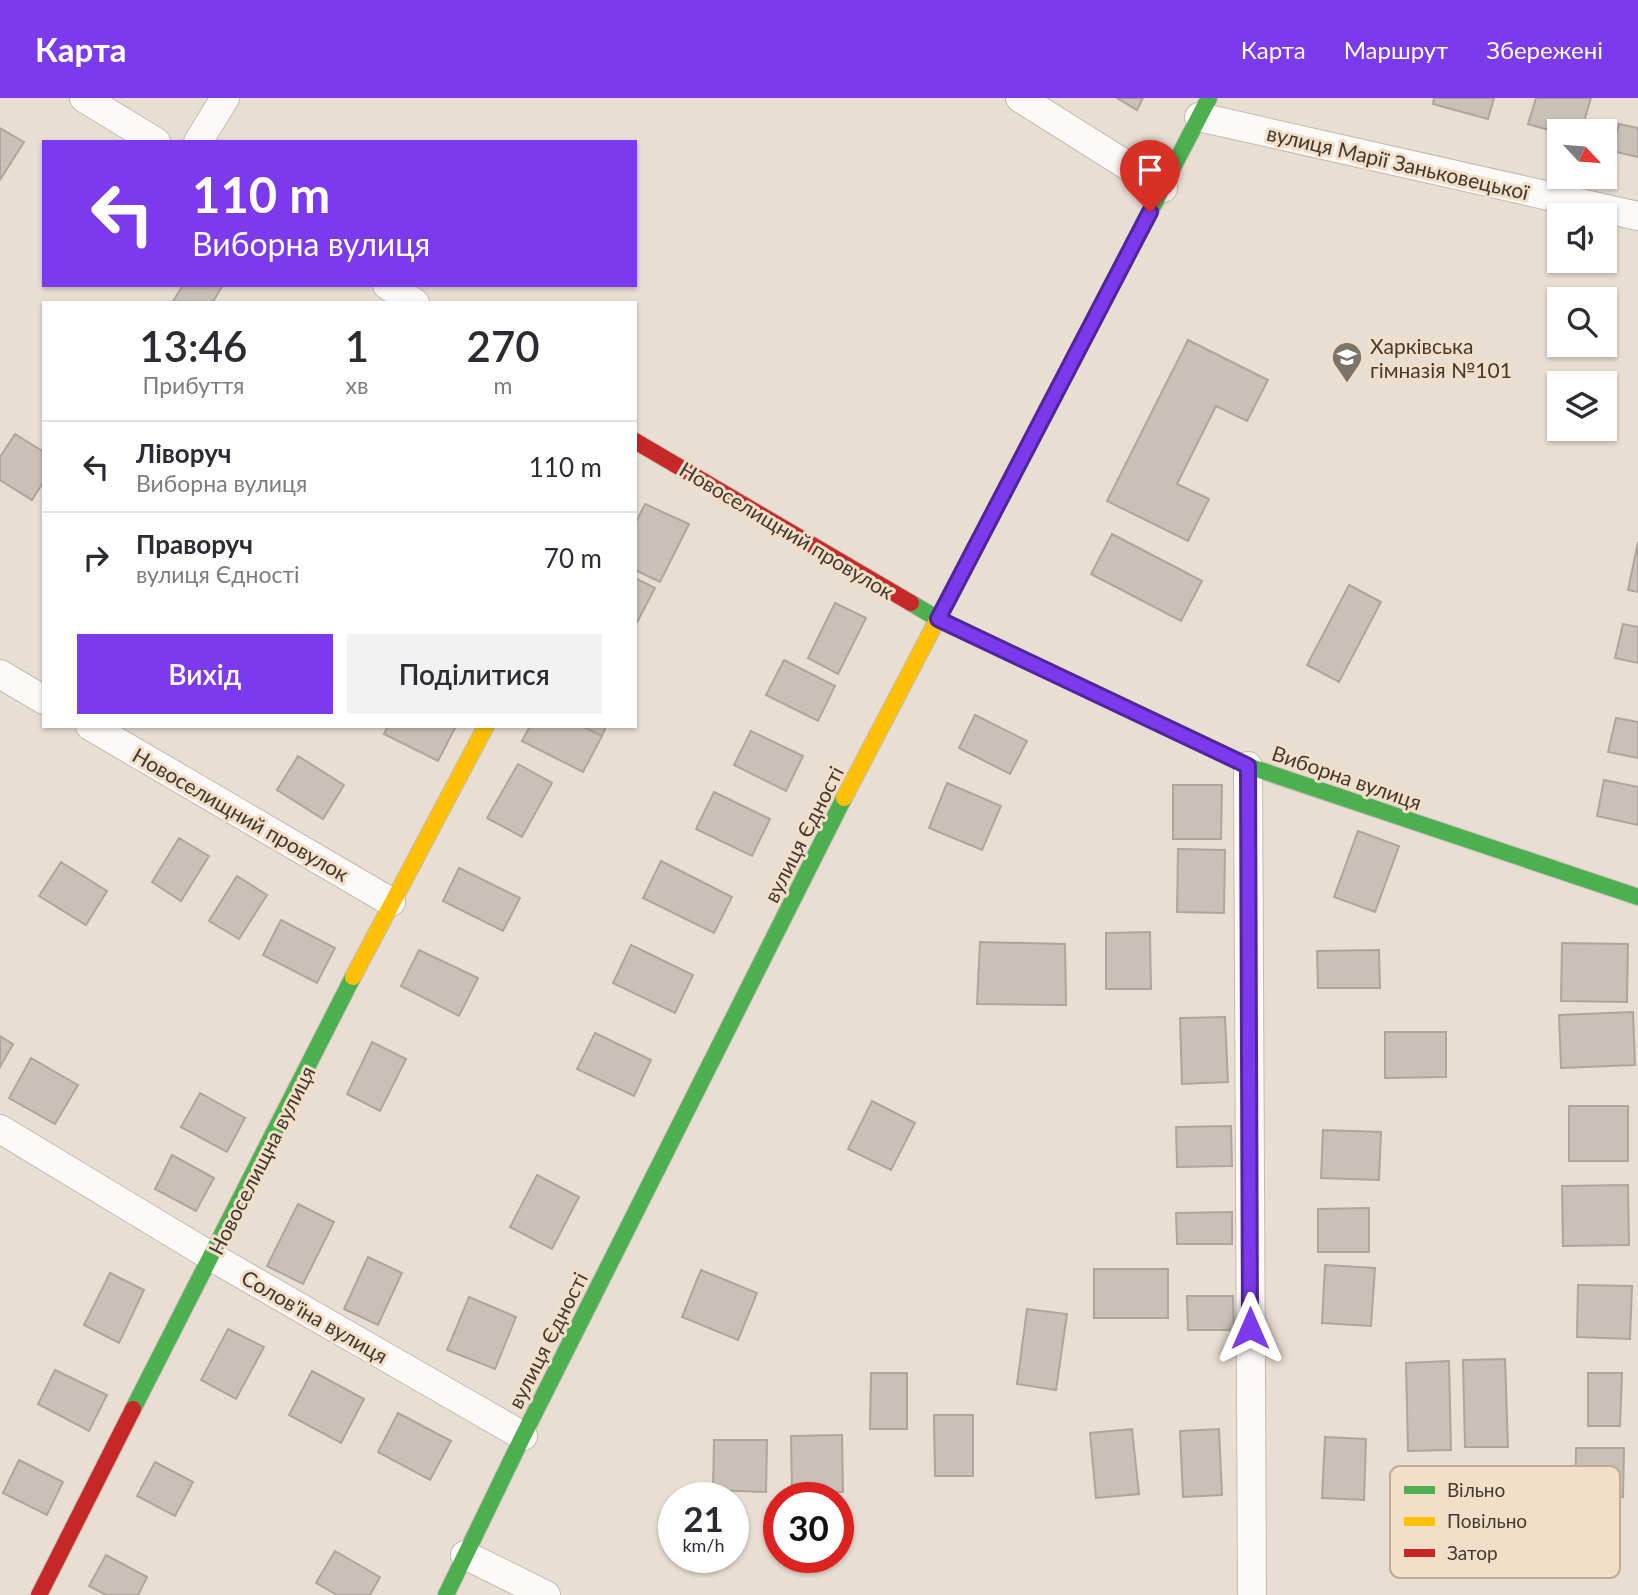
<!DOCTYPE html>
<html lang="uk">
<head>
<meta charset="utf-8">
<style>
	:root { --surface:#fff; --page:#f2f2f3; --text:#2b2b33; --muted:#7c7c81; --line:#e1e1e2; --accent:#7c3aed }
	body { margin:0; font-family:Lato,sans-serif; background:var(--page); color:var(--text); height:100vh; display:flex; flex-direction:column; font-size:26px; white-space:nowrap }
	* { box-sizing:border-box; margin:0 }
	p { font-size:23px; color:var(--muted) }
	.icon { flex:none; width:38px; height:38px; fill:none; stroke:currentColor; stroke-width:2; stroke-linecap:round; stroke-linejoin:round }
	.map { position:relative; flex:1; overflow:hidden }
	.panel { position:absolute; left:42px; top:203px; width:595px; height:427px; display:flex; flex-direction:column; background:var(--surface); border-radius:0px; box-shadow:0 2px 5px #0004 }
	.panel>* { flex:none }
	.top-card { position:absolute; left:42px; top:42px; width:595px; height:147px; border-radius:0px; box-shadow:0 2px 5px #0004; background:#7c3aed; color:#fff; overflow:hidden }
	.needle { width:46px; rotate:116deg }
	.tools { position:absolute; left:1547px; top:21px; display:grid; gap:14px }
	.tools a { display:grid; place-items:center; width:70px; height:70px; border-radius:0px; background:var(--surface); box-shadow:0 2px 5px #0004; font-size:35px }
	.speed { position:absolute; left:658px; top:1384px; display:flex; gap:14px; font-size:35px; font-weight:700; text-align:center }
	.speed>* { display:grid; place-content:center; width:91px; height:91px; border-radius:50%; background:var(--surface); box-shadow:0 2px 5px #0004; line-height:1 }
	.speed small { font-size:18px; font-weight:400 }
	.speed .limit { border:10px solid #d22; background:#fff; color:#111 }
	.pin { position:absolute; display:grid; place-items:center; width:60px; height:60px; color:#fff; margin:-72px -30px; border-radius:50% 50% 50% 0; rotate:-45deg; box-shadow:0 0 7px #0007 }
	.pin .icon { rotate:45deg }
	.me { position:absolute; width:77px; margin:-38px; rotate:0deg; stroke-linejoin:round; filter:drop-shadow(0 0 5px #0008) }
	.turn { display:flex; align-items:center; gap:24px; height:147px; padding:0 35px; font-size:32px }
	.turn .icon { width:91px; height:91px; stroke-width:2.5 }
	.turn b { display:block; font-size:49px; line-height:60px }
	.eta { display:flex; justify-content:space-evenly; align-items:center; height:119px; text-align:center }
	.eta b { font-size:42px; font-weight:600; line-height:49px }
	.action { display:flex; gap:14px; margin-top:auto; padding:14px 35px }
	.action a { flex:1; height:80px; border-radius:0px; background:var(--accent); color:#fff; font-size:28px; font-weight:600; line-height:80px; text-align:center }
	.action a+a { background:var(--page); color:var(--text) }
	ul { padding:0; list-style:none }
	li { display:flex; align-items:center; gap:21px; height:91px; padding:0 35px; border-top:2px solid var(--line) }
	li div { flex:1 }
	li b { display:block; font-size:26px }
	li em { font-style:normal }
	header { display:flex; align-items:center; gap:42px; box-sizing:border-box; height:98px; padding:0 35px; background:var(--accent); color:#fff }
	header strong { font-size:33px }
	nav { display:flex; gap:38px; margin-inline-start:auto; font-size:24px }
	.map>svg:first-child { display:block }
	.building { fill:#c9c0b7; stroke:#aea59d; stroke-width:2 }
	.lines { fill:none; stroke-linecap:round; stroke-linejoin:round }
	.street-casing { stroke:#c4bbb2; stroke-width:30 }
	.fast-casing { stroke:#c4bbb2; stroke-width:18 }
	.slow-casing { stroke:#c4bbb2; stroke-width:18 }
	.jam-casing { stroke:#c4bbb2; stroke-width:18 }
	.street { stroke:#fcfaf8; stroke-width:28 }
	.fast { stroke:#4caf50; stroke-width:16 }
	.slow { stroke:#ffc107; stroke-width:16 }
	.jam { stroke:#c62828; stroke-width:16 }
	.route-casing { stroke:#51269a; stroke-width:18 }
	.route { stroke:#7c3aed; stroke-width:12 }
	.labels { text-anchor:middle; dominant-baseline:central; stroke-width:6; stroke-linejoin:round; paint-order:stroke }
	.street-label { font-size:21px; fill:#423931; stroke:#f3dec8 }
	.poi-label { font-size:21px; fill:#423931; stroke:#f3dec8; text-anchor:start }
	.key { fill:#f3dec8; stroke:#beac9b; stroke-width:2 }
	.key-label { font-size:19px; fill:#423931 }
</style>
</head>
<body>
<header>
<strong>Карта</strong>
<nav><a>Карта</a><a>Маршрут</a><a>Збережені</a></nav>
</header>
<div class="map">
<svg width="1638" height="1497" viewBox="0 0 1638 1497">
	<rect width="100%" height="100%" fill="#e9ded2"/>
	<!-- building -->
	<path class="building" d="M1117 0H1143L1137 12Z
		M1434 0H1494L1488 21 1433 6Z
		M1536 0H1591L1581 33 1559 35 1528 26Z
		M1619 26 1638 30V59L1612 53Z
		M0 30 24 44 0 82Z
		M183 187H223L212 205H172Z
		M1188 242 1268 282 1247 323 1216 308 1177 386 1209 401 1188 443 1107 403Z
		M15 336 44 354V383L32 402 0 382V359Z
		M645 406 689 426 660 484 635 472V426Z
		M1112 436 1202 483 1181 523 1091 476Z
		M1638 444V494L1628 492Z
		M635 480 655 490 635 528Z
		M1349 487 1381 504 1339 584 1307 567Z
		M835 505 866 520 838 576 808 560Z
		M1623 526 1638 529V565L1615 560Z
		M784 562 835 588 818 623 766 597Z
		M975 617 1027 643 1010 676 959 650Z
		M1616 620 1638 624V660L1608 654Z
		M388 628H456L438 663 384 636Z
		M530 628H582L602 638 583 674 522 643Z
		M582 628H606L602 638Z
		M751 633 803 658 786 693 734 667Z
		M298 658 344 687 323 721 277 692Z
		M518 666 552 685 522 739 487 720Z
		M1604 682 1638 689V727L1597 718Z
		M947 685 1001 708 982 752 929 730Z
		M1173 687H1222L1221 741H1173Z
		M714 694 770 721 752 758 696 731Z
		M1358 733 1399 748 1375 814 1334 799Z
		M179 740 209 758 181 803 152 784Z
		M1178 751 1225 752 1224 815 1177 814Z
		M661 763 732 799 714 835 643 800Z
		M61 764 107 793 86 827 39 798Z
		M459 770 520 800 503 833 443 803Z
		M237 778 267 797 239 841 209 823Z
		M281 822 335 850 317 885 263 857Z
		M1150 834 1151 891H1106V835Z
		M980 844 1065 846 1066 907 977 906Z
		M1562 845 1628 846 1627 904 1561 903Z
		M631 847 693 877 675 915 613 885Z
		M419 852 478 880 459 918 401 888Z
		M1379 852 1380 890H1318L1317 853Z
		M1633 914 1635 967 1561 970 1559 917Z
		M1225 919 1228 984 1182 986 1180 920Z
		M1385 934H1446V979L1385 980Z
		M595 935 651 962 634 998 577 971Z
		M0 938 13 946 0 969Z
		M372 944 406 961 380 1013 347 996Z
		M31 960 78 987 55 1026 9 1000Z
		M200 995 245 1020 227 1054 181 1029Z
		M872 1003 915 1025 891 1072 848 1051Z
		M1569 1008H1628V1063H1569Z
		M1231 1028 1232 1068 1177 1069 1176 1029Z
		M1323 1032 1381 1034 1379 1082 1321 1080Z
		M172 1057 214 1080 196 1113 155 1091Z
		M537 1077 579 1099 552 1151 510 1129Z
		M1628 1087 1629 1147 1563 1148 1562 1088Z
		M298 1106 334 1124 303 1186 267 1168Z
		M1369 1110V1154H1318V1111Z
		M1232 1114V1146H1177L1176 1115Z
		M368 1159 402 1175 378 1227 344 1211Z
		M1325 1167 1375 1170 1371 1228 1322 1225Z
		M1094 1171H1168V1220H1094Z
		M701 1172 757 1195 738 1242 682 1219Z
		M110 1175 144 1192 119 1245 84 1227Z
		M1578 1187 1632 1188 1630 1241 1577 1239Z
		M1187 1198H1233L1234 1232H1188Z
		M469 1199 516 1219 495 1271 447 1252Z
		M1027 1211 1067 1216 1056 1292 1017 1286Z
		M228 1231 264 1249 236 1301 201 1282Z
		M1505 1261 1508 1349H1465L1463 1262Z
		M1449 1263 1451 1352 1408 1353 1406 1265Z
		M55 1272 107 1297 89 1333 38 1306Z
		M312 1273 364 1301 341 1345 289 1317Z
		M871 1275H907V1331H870Z
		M1588 1275H1622L1620 1328H1588Z
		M398 1315 451 1343 430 1382 378 1354Z
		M934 1317H973V1378H935Z
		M1132 1331 1139 1396 1096 1400 1090 1335Z
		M1219 1331 1222 1397 1183 1399 1180 1333Z
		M842 1337 843 1394 792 1395 791 1338Z
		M1325 1339 1366 1341 1364 1402 1322 1400Z
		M714 1342H767L766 1394 713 1392Z
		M1576 1350H1624L1623 1399 1575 1400Z
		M19 1362 63 1384 47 1417 3 1395Z
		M155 1364 193 1384 175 1418 137 1398Z
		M335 1453 380 1479 370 1497H337L316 1485Z
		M106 1457 147 1479 138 1497H106L89 1488Z"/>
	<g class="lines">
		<!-- street casing -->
		<g class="street-casing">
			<path id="street" d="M84 0 156 44
				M1020 0 1163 90
				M1199 19 1638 118
				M198 44 225 0
				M387 187 415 205
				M0 576 44 602
				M90 628 391 804
				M1248 668 1252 1497
				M0 1031 212 1159 523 1338
				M465 1457 546 1497"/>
		</g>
		<!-- fast casing -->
		<g class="fast-casing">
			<path id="fast" d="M1020 364 1209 0
				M911 505 938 521 1248 668 1638 799
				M133 1311 353 879
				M446 1497 523 1338 844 700"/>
		</g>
		<!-- slow casing -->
		<g class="slow-casing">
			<path id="slow" d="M844 700 1020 364
				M353 879 486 628"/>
		</g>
		<!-- jam casing -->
		<g class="jam-casing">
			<path id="jam" d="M635 343 911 505
				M39 1497 133 1311"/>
		</g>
		<!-- street -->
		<use href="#street" class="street"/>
		<!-- fast -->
		<use href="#fast" class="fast"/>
		<!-- slow -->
		<use href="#slow" class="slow"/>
		<!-- jam -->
		<use href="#jam" class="jam"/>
	</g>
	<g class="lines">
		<!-- route casing -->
		<g class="route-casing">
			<path id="route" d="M1150 114 938 521 1248 668 1250 1230"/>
		</g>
		<!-- route -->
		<use href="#route" class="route"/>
	</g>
	<!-- icons -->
	<defs>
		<g id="school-pin" transform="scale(1.575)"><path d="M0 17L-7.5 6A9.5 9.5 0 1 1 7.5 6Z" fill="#7c7369" stroke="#f3dec8"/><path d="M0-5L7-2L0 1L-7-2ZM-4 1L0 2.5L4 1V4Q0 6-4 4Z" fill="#fff"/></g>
	</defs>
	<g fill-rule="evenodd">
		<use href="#school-pin" x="1347" y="259"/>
	</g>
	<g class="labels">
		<!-- street labels -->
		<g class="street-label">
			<text transform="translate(1398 64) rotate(13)">вулиця Марії Заньковецької</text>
			<text transform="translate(787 432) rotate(31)">Новоселищний провулок</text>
			<text transform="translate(1347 679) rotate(19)">Виборна вулиця</text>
			<text transform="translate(241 716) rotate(30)">Новоселищний провулок</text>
			<text transform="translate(803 736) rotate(-63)">вулиця Єдності</text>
			<text transform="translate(261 1062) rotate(-63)">Новоселищна вулиця</text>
			<text transform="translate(315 1218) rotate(30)">Солов'їна вулиця</text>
			<text transform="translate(547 1242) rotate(-63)">вулиця Єдності</text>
		</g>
		<!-- poi labels -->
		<g class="poi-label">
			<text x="1370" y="247">Харківська<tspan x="1370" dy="24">гімназія №101</tspan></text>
		</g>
	</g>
	<!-- legend -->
	<rect x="1390" y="1368" width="230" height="112" rx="10" class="key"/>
	<rect x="1404" y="1388" width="31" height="8" fill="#4caf50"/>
	<rect x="1404" y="1419" width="31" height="9" fill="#ffc107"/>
	<rect x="1404" y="1451" width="31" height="8" fill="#c62828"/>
	<g class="key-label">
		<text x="1447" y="1399">Вільно</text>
		<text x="1447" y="1430">Повільно</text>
		<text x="1447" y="1462">Затор</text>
	</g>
</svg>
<div class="tools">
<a><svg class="needle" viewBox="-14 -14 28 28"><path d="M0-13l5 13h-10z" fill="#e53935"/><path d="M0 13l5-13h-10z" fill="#7c7c81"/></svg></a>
<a><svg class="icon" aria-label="sound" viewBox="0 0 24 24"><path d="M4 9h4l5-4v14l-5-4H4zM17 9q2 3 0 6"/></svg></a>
<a><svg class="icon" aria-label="search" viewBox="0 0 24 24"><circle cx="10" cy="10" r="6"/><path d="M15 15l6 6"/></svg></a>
<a><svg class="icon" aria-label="layers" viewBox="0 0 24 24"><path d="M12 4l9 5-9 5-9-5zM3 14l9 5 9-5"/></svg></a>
</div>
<div class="speed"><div>21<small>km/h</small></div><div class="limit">30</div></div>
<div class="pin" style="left:1150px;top:114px;background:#d93025"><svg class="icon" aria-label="arrive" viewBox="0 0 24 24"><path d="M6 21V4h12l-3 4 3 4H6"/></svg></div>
<svg class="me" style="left:1250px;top:1230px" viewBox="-20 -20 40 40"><path d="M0-17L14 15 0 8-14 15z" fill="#7c3aed" stroke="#fff" stroke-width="4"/></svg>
<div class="top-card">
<div class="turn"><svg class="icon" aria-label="left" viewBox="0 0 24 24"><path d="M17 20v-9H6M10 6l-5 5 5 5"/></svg><div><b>110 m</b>Виборна вулиця</div></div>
</div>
<section class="panel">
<div class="eta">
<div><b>13:46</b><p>Прибуття</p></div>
<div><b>1</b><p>хв</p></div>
<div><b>270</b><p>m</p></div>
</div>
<ul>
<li><svg class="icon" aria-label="left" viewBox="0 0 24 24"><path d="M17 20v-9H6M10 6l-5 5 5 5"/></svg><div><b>Ліворуч</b><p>Виборна вулиця</p></div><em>110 m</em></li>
<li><svg class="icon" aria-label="right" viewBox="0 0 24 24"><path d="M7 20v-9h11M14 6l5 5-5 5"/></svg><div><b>Праворуч</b><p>вулиця Єдності</p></div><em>70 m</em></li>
</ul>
<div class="action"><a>Вихід</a><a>Поділитися</a></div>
</section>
</div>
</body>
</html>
